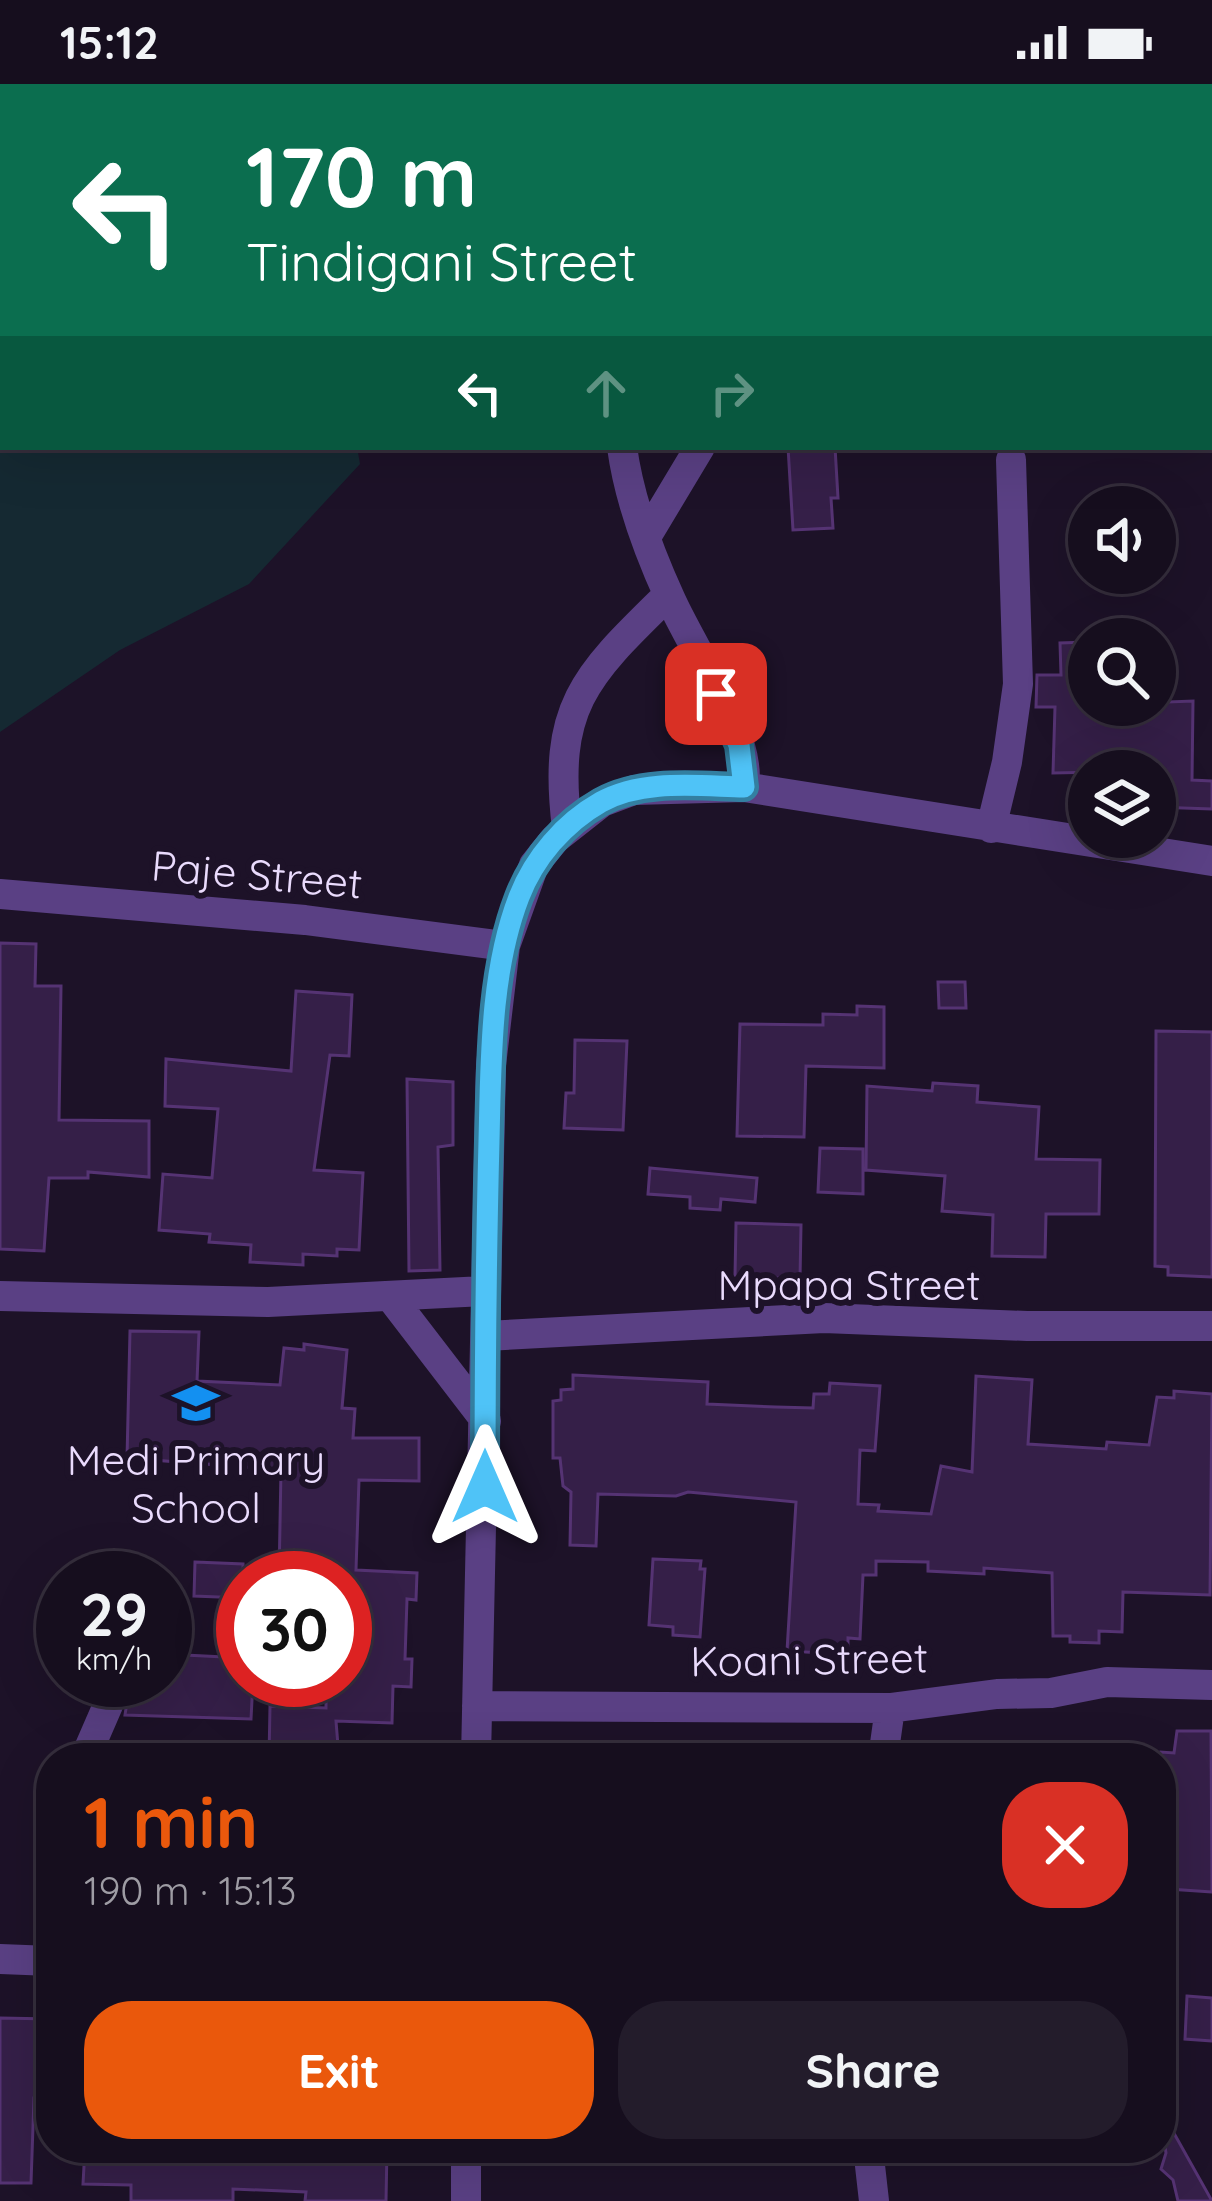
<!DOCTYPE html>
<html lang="en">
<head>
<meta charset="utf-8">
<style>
	:root { --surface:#160e1e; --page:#231c2b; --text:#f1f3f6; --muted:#9e9ca4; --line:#352e3c; --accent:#ea580c }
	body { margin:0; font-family:Quicksand,sans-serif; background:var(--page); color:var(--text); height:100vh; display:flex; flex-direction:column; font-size:45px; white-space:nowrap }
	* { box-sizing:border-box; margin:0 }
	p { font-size:39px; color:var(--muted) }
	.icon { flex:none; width:66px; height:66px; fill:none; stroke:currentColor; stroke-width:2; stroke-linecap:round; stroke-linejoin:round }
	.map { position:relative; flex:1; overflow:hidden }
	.side { position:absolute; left:36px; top:1659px; width:1140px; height:420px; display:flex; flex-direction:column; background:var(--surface); border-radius:48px; box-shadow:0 12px 48px #0002,0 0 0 3px var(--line) }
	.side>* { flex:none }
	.top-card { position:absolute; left:0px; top:0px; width:1212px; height:366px; box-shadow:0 12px 48px #0002,0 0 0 3px var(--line); background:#0b6e4f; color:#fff; overflow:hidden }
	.buttons { position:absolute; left:1068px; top:402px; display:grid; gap:24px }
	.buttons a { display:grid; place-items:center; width:108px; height:108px; border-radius:50%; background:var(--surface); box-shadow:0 12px 48px #0002,0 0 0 3px var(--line); font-size:60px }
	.speed { position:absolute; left:36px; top:1467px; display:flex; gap:24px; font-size:60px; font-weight:700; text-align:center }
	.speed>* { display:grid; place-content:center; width:156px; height:156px; border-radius:50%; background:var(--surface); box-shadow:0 12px 48px #0002,0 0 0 3px var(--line); line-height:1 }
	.speed small { font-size:30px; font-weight:400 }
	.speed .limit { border:18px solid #d22; background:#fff; color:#111 }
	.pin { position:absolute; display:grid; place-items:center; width:102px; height:102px; color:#fff; margin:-51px; border-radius:24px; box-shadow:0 6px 18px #0006 }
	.me { position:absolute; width:132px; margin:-66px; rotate:0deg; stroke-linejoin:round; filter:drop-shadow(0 0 9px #0008) }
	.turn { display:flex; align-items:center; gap:42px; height:252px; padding:0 48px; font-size:54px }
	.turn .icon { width:156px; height:156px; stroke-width:2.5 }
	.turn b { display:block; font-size:84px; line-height:102px }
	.lanes { display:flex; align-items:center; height:114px; padding:0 48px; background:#0003; justify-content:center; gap:60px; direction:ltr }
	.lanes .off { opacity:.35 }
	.round { display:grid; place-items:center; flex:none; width:126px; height:126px; border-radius:48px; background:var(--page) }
	.head { display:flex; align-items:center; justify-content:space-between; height:204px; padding:0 48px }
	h1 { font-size:72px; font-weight:700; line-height:90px; color:var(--accent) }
	.primary-button { display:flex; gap:24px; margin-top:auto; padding:24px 48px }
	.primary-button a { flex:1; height:138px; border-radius:48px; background:var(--accent); color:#fff; font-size:48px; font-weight:700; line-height:138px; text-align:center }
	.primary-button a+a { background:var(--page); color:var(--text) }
	.status { display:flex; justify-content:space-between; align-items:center; height:84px; padding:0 60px; background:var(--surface); direction:ltr }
	.status svg { height:33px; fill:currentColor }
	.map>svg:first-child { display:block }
	.green { fill:#152932 }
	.building { fill:#351f48; stroke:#553373; stroke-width:3 }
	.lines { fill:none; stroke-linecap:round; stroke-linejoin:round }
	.minor { stroke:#5a4084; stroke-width:30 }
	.route-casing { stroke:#337fa1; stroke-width:30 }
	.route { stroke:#4fc3f7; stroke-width:21 }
	.labels { text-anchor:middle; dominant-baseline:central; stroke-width:12; stroke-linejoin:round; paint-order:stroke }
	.street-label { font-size:42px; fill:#eadbfd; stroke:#1d1228 }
	.poi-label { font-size:42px; fill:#eadbfd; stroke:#1d1228 }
</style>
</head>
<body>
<div class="status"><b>15:12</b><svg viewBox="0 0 49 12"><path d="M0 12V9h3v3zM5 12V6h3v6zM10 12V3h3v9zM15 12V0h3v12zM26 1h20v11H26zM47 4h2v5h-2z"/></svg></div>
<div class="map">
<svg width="1212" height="2117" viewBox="0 0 1212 2117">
	<rect width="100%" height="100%" fill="#1d1228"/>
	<!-- green -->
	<path class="green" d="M0 5 3 363H357L360 380 249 500 120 566 0 648Z"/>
	<!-- building -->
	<path class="building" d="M788 363H835L838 414H831L833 444 793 446Z
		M1089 558V621L1193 617 1192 696 1212 697V725L1155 723V687L1053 689 1055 623H1036L1037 591H1061L1060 559Z
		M0 859 36 860 35 902H61L59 1036 149 1037V1093L88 1088V1094H49L44 1167 0 1165Z
		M938 898H965L966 924H939Z
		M296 907 352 911 349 972 330 971 314 1086 363 1089 359 1166 337 1165V1172L303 1170V1181L250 1178 251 1161 209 1158 210 1150 159 1146 163 1090 212 1094 218 1025 165 1022 166 975 291 987Z
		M857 922 884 923V984L806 982 804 1053 737 1052 740 940 823 941V930L857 931Z
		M1156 947 1212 948V1193L1168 1191V1183L1155 1182Z
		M575 956 627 957 623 1046 564 1044 566 1009H574Z
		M407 995 453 998V1061L438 1063 440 1186 409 1187Z
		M933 999 978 1002 977 1018 1039 1023 1036 1075 1100 1076 1099 1130H1046L1045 1173 992 1172 993 1131 942 1127 945 1092 866 1086 867 1002 932 1007Z
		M820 1064 863 1065V1110L818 1108Z
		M650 1084 757 1094 755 1118 721 1115 720 1126 690 1124V1113L648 1110Z
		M736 1139 801 1141 800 1195 735 1192Z
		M130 1247 199 1248 197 1297 280 1301 284 1264 304 1266V1260L347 1266 342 1324 355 1325 353 1354H419V1397L359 1396 356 1486 417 1489 416 1516 407 1515 405 1575H412L411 1603 393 1602 392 1639 336 1637 339 1674H269L270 1622 326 1624V1604H335V1596H345V1494H279L281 1386 127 1374Z
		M573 1291 708 1298 707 1320 776 1323 813 1324 814 1310H829L830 1299 880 1302 875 1367 860 1366 858 1420 879 1421 878 1427 931 1430 941 1382 972 1388 976 1292 1032 1296 1028 1360 1106 1365 1107 1358 1149 1361 1157 1313 1174 1314V1307L1212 1310 1210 1511 1123 1508 1122 1548 1099 1547V1559L1070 1558V1552H1053L1052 1489 984 1484V1490L928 1487V1478L876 1477V1491H863L860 1555 848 1554V1562L824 1561V1569L787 1567 796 1418 688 1408 676 1412 598 1410 596 1462 570 1461 571 1408 563 1402 560 1374H553V1317L561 1316V1306L573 1305Z
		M653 1475 701 1477 700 1485H705L700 1553 673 1551V1543L649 1541Z
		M195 1478 243 1480V1514L194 1512Z
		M165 1570 243 1574V1596H253L251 1635 125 1631 127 1618 117 1596H165Z
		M1177 1647H1211L1212 1808 1169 1805 1170 1728 1161 1727V1668L1174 1669Z
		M1187 1912 1212 1914V1957L1185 1955Z
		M0 1934 51 1935V2015L34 2014 31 2099H0Z
		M1166 2035 1212 2117H1178L1173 2096 1161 2085 1166 2069 1161 2037Z
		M85 2064H387L386 2117H305L306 2108 233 2105V2117H131V2101L83 2100Z"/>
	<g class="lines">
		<!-- minor -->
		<path class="minor" d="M446 0 448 3
			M601 0 604 3
			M771 0V3
			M965 3 967 0
			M1209 223 1212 224
			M622 363C629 415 648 466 670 514 691 562 753 652 744 703
			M646 453 700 363
			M567 744C552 622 585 592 668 511
			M991 744 1007 678 1018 600 1011 376
			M0 810 305 836 505 862
			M0 1212 268 1218 484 1207
			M390 1212 486 1337
			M486 1252 824 1234 1027 1242H1212
			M477 1622 890 1624 997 1610 1051 1609 1107 1598 1212 1601
			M85 1674 108 1621
			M476 1674 491 981 505 862 534 781 555 755 602 718 634 706 744 703 1212 777
			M883 1674 890 1624
			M0 1875 51 1877
			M868 2064 874 2117
			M466 2117V2064"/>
	</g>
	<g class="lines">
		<!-- route casing -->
		<g class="route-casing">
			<path id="route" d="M485 1403C485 1287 486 1172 489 1057 491 978 490 888 519 813 534 774 564 739 601 718 643 695 697 702 744 703L739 661 716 610"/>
		</g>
		<!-- route -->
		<use href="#route" class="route"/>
	</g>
	<!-- icons -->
	<defs>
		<g id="school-bare" transform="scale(3.6)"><path d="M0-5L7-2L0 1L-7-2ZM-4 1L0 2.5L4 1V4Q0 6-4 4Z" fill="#1390f1" stroke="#1d1228" stroke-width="2.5" paint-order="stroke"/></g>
	</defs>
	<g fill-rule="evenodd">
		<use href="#school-bare" x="196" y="1319"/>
	</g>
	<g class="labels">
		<!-- street labels -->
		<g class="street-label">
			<text transform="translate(257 790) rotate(5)">Paje Street</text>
			<text x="849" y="1200">Mpapa Street</text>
			<text transform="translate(809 1575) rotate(-1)">Koani Street</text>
		</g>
		<!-- poi labels -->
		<g class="poi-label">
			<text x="196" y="1375">Medi Primary<tspan x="196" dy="48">School</tspan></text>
		</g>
	</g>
</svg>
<div class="buttons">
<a><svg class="icon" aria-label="sound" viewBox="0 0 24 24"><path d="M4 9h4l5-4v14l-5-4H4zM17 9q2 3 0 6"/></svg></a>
<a><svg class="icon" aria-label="search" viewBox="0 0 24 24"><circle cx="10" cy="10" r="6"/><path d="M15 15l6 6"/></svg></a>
<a><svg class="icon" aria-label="layers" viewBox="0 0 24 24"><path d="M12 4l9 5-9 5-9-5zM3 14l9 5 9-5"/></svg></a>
</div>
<div class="speed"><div>29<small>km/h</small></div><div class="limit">30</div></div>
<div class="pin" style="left:716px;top:610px;background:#d93025"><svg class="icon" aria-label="arrive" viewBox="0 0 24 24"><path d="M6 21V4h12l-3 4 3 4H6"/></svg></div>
<svg class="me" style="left:485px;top:1403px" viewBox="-20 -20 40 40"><path d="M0-17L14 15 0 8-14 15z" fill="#4fc3f7" stroke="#fff" stroke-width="4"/></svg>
<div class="top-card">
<div class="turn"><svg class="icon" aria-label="left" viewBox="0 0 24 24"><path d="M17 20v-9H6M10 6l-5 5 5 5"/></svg><div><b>170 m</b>Tindigani Street</div></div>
<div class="lanes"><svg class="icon" aria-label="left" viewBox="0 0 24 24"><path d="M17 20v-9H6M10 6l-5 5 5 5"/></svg><svg class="icon off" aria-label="ahead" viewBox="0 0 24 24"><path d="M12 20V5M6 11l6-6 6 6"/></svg><svg class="icon off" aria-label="right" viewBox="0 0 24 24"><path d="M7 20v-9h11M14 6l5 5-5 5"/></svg></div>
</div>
<section class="side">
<div class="head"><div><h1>1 min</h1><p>190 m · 15:13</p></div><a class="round" style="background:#d93025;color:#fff"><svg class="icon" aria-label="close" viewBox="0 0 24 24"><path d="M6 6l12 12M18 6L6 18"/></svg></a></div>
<div class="primary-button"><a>Exit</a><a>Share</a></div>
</section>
</div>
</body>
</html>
